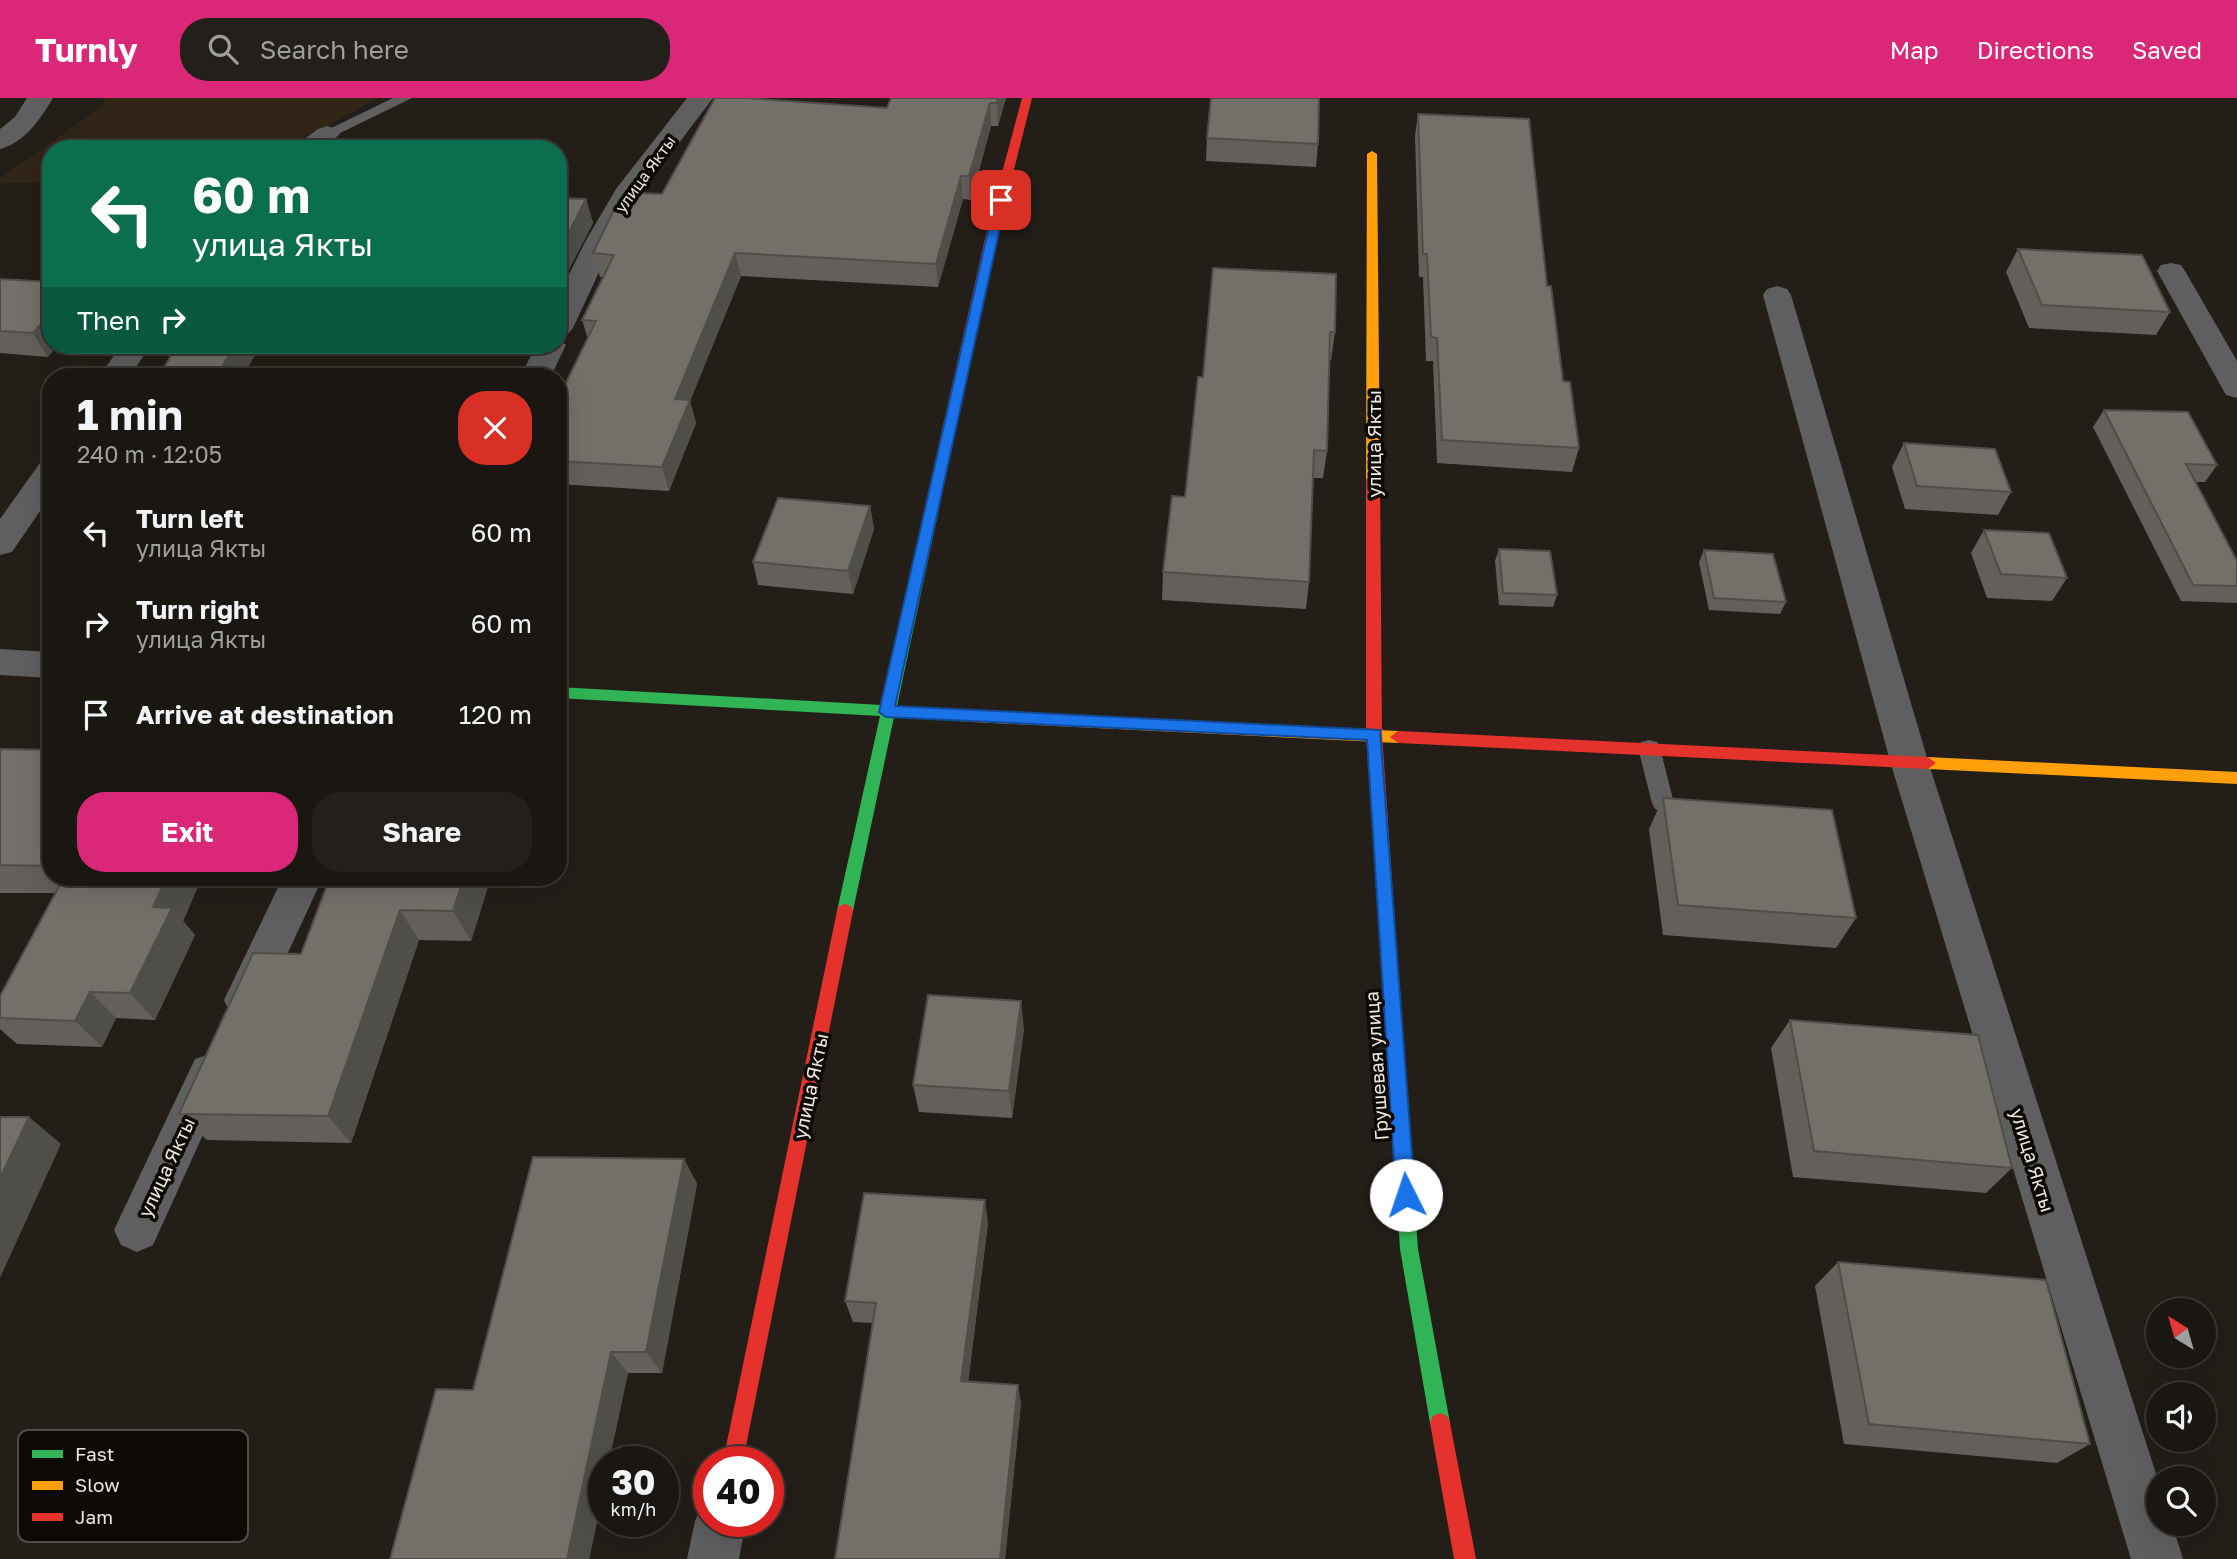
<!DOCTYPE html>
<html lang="en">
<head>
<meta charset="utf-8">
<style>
	:root { --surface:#1a1612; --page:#231f1b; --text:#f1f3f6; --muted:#9f9f9f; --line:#383532; --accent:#db2777 }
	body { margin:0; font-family:"Golos Text",sans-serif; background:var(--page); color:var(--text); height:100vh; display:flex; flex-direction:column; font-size:26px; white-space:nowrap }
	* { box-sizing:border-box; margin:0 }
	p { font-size:23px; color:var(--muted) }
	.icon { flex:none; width:38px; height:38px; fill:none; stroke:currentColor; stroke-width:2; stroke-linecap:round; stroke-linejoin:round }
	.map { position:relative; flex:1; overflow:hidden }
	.drawer { position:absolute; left:42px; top:270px; width:525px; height:518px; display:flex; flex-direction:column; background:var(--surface); border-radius:28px; box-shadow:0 7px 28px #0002,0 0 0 2px var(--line) }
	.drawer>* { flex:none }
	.guide { position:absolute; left:42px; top:42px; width:525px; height:214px; border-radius:28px; box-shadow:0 7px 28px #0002,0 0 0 2px var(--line); background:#0b6e4f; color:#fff; overflow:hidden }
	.needle { width:46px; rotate:323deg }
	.controls { position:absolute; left:2146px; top:1200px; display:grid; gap:14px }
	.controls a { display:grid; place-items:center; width:70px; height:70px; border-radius:50%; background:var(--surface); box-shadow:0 7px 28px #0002,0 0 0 2px var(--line); font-size:35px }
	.speed { position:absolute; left:588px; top:1348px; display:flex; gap:14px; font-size:35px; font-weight:700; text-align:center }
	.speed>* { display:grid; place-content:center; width:91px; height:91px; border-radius:50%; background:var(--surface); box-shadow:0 7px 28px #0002,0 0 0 2px var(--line); line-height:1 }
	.speed small { font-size:18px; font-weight:400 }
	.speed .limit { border:10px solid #d22; background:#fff; color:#111 }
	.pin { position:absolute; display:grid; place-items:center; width:60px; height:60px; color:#fff; margin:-30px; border-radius:14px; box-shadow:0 4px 10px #0006 }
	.me { position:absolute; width:77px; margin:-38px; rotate:356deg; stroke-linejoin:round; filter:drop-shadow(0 0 5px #0008) }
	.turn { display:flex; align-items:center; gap:24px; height:147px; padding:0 35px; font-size:32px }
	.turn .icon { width:91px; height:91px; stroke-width:2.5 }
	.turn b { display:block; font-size:49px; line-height:60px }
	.then { display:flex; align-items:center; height:66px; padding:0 35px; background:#0003; gap:14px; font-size:26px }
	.round { display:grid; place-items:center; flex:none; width:74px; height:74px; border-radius:28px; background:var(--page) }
	.overview { display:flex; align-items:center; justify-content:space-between; height:119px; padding:0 35px }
	h1 { font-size:42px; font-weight:700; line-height:52px }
	.button { display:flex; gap:14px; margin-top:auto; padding:14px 35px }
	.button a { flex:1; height:80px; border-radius:28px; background:var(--accent); color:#fff; font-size:28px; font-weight:700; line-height:80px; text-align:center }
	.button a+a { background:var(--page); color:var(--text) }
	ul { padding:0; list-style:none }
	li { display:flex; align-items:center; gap:21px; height:91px; padding:0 35px }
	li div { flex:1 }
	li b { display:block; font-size:26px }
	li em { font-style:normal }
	header { display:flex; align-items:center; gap:42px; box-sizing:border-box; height:98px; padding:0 35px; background:var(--accent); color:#fff }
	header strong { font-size:33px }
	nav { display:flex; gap:38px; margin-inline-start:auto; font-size:24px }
	.search { width:490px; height:63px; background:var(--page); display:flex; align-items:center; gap:18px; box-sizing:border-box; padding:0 24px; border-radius:28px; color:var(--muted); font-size:26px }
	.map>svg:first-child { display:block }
	.built { fill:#302516 }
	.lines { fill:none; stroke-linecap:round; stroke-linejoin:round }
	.lane { fill:#5f5f5f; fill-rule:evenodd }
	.street { fill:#5f5f5f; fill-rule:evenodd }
	.fast { fill:#30b455; fill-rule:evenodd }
	.slow { fill:#ff9f0a; fill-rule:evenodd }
	.jam { fill:#e5322d; fill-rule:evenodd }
	.wall { fill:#635f5a }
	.shaded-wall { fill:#504e4a }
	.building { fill:#736f69; stroke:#504e4a; stroke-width:2 }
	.route { fill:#1a73e8; stroke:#114b97; stroke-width:2 }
	.labels { text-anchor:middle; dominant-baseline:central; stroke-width:7; stroke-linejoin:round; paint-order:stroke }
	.far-street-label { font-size:16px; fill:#ede7e0; stroke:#0d0905 }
	.street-label { font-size:19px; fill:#ede7e0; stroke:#0d0905 }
	.key { fill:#0d0905; stroke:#504c47; stroke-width:2 }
	.key-label { font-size:19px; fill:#ede7e0 }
</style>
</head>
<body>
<header>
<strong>Turnly</strong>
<div class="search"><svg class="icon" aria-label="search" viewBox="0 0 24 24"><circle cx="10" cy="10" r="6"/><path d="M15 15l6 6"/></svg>Search here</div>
<nav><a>Map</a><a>Directions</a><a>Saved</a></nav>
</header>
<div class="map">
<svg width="2237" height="1461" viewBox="0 0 2237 1461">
	<rect width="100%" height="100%" fill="#231e18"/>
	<!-- built -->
	<path class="built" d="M106 0H379L283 51H51V85H0V80L100 10Z"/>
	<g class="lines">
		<!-- lane -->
		<path class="lane" d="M393 0H412L332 39 327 41 319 36Z
			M1649 642 1657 644 1660 650 1674 705 1671 711 1663 714 1655 711 1652 705 1638 650 1641 644Z"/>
		<!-- street -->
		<path class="street" d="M27 0H53C40 21 26 44 0 51V31L15 19Z
			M687 0H713L638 99 613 144 573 230 568 236 558 239V199L585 144 616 91Z
			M327 28 336 31 340 36 322 51H291L318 31Z
			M2171 165 2181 167 2185 173 2237 263V300L2226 297 2222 290 2157 173 2161 167Z
			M1777 188 1787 191 1791 197 1928 663 2158 1382V1426H2172L2183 1461H2131L1890 663 1763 197 1767 191Z
			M558 240 566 247 551 278H521L536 247H558Z
			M121 247H151L130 278H100Z
			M51 361V397L12 454 0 457V421L40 365Z
			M0 551 51 554V580L0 577Z
			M283 779H323L260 915 245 920 230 915 224 902Z
			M210 956 225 961 231 975 153 1147 137 1154 121 1147 114 1132 121 1117 195 961Z
			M709 1402V1423H746L739 1461H687L695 1423 703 1405Z"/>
		<!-- fast -->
		<path class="fast" d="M941 364 948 368 897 608 973 612 980 618 973 624 894 619 853 813 851 818 845 820 839 818 837 813 880 618 558 600V589L882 607 934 368Z
			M1390 864 1396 866 1398 871 1418 1151 1450 1325 1447 1332 1440 1335 1433 1332 1430 1325 1400 1151 1382 871 1384 866Z"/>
		<!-- slow -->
		<path class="slow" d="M1372 53 1377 56 1380 381 1373 385 1366 381 1367 56Z
			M973 612 1398 633 1406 639 1398 645 973 624 966 618Z
			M1928 659 2237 674V686L1928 671 1920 665Z"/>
		<!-- jam -->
		<path class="jam" d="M1022 0H1032L1000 127 948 368 941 372 934 368 988 127Z
			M1373 377 1380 381 1382 636 1398 871 1396 876 1390 878 1384 876 1382 871 1366 636V381Z
			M1398 633 1928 659 1936 665 1928 671 1398 645 1390 639Z
			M845 806 851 808 853 813 743 1363H723L837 813 839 808Z
			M1440 1315 1447 1318 1450 1325 1476 1461H1454L1430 1325 1433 1318Z"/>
	</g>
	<!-- wall -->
	<path class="wall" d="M891 0H1006L998 28H991L971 102 963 101 938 189 741 178 690 303 696 325 669 393 558 386V301L588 241 582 222 603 179H600L593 155 633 104 662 96 887 10Z
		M1418 16 1547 188 1563 283 1579 350 1572 374 1437 365 1433 263H1426L1423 179H1419L1415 38Z
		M1207 40 1318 46 1316 69 1206 63Z
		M558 100 586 101 593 125 566 177 558 176Z
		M2018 151 2170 214 2156 237 2029 230 2006 174Z
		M1213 170 1335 234 1331 262H1329L1327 353 1323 380H1313L1309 484 1306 511 1162 502 1163 474 1185 399 1203 279Z
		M0 181 48 259 0 255Z
		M2104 312 2217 367 2205 384H2195L2237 463V505L2181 503 2093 329Z
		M1904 345 2011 394 1998 417 1905 411 1892 369Z
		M870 408 874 431 853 496 758 487 753 464Z
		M1984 432 2067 480 2052 503 1987 500 1971 455Z
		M1499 451 1557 497 1553 509 1499 507 1495 463Z
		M1704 452 1786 504 1780 516 1709 512 1699 464Z
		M0 651 51 652V779H202L183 823 195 837 155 922 116 920 102 949 17 946 0 931V898L55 795H0Z
		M1663 700 1856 820 1836 850 1663 837 1649 731Z
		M330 779H491L471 843 419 842 351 1045 207 1042 179 1016 301 856Z
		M1790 922 2012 1070 1986 1095 1793 1079 1771 950Z
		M1024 931 1012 1020 919 1014 913 987Z
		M684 1061 697 1086 662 1275H628L609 1363H604V1391L589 1461H390Z
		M988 1125 968 1283 1021 1305 1005 1461H835L873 1225 853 1224 845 1203Z
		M1838 1164 2090 1346 2057 1365 1844 1346 1815 1188Z"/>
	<!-- shaded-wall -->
	<path class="shaded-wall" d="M998 0H1006L998 28 997 5Z
		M990 5 991 28 971 102 969 78Z
		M961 78 963 101 938 189 936 166Z
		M586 101 593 125 566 177 559 154Z
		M735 155 741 178 690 303 696 325 669 393 662 369 675 301Z
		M51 214V247H58L48 259 33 235Z
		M235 247H261L243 278H217Z
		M870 408 874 431 853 496 848 473Z
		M167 779H202L183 823 195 837 155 922 130 895 153 809Z
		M464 779H491L471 843 453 813Z
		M400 812 419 842 351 1045 328 1018Z
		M90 894 116 920 102 949 75 923Z
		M1021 903 1024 931 1012 1020 1009 993Z
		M29 1019 61 1046 0 1180V1080Z
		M684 1061 697 1086 662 1275 646 1254Z
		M985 1102 988 1125 966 1302 961 1283Z
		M611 1254 628 1275 609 1363H604V1391L589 1461H567Z
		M1018 1287 1021 1305 1005 1461H1000Z"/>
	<!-- building -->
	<path class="building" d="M715 0H746L887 10 891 0H998L997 5H990L969 78H961L936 166 735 155 675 301 690 302 662 369 558 363V301L596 223 582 222 614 157 593 155 609 122 619 103 633 104 638 95 662 96Z
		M1211 0H1319L1318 46 1207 40Z
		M1418 16 1529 21 1547 188H1551L1563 283 1570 284 1579 350 1442 342 1437 240 1431 239 1427 156H1423Z
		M558 100 586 101 559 154 558 153Z
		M2018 151 2142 157 2170 214 2042 207Z
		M1213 170 1336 176 1335 234H1330L1327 353 1314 352 1309 484 1163 474 1172 398 1185 399 1198 279H1203Z
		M0 181 51 184V214L33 235 0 233Z
		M177 247H235L217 278H159Z
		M2104 312 2188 314 2217 367 2186 366 2237 463V488L2193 487Z
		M1904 345 1995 351 2011 394 1917 388Z
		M778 400 870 408 848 473 753 464Z
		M1984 432 2049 435 2067 480 2001 476Z
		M1499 451 1550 453 1557 497 1503 495Z
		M1704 452 1773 456 1786 504 1714 500Z
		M0 651 51 652V768L0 767Z
		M1663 700 1832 712 1856 820 1678 807Z
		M64 779H167L153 809 172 810 130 895 90 894 75 923 0 920V898Z
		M330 779H464L453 813 400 812 328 1018 179 1016 253 855 301 856Z
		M928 897 1021 903 1009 993 913 987Z
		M1790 922 1978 937 2012 1070 1814 1053Z
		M0 1019H29L0 1080Z
		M533 1059 684 1061 646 1254H611L567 1461H390L436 1291 473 1292Z
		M864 1095 985 1102 961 1283 1018 1287 1000 1461H835L876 1205 845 1203Z
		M1838 1164 2046 1182 2090 1346 1869 1326Z"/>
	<!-- route -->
	<path class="route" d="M1001 98 1006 102 895 608 1380 632 1415 1097 1412 1103 1406 1105 1399 1103 1396 1097 1367 642 886 619 879 614 995 102Z"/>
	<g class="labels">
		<!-- far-street labels -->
		<g class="far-street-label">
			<text transform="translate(645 76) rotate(-54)">улица Якты</text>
		</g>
		<!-- street labels -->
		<g class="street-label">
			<text transform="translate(1373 346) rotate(-90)">улица Якты</text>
			<text transform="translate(1376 968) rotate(-94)">Грушевая улица</text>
			<text transform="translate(810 988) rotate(-78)">улица Якты</text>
			<text transform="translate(2033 1062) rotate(73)">улица Якты</text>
			<text transform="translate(166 1069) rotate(-65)">улица Якты</text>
		</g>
	</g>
	<!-- legend -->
	<rect x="18" y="1332" width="230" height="112" rx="10" class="key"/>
	<rect x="32" y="1352" width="31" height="8" fill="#30b455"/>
	<rect x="32" y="1383" width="31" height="9" fill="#ff9f0a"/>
	<rect x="32" y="1415" width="31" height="8" fill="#e5322d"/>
	<g class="key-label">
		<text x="75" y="1363">Fast</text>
		<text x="75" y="1394">Slow</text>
		<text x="75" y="1426">Jam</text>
	</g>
</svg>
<div class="controls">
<a><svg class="needle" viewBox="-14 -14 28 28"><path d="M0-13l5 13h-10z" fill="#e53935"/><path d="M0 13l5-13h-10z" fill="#9f9f9f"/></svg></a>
<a><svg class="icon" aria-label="sound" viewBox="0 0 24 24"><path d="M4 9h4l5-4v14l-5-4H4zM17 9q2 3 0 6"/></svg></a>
<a><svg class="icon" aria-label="search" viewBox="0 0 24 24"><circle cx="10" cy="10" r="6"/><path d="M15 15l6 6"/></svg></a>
</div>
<div class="speed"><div>30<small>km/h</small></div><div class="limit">40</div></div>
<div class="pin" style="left:1001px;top:102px;background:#d93025"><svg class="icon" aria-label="arrive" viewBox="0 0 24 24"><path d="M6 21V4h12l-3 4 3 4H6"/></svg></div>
<svg class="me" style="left:1406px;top:1097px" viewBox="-20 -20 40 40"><circle r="19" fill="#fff"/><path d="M0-13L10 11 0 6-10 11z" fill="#1a73e8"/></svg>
<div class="guide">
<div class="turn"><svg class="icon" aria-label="left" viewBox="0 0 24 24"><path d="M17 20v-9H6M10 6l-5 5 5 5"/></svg><div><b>60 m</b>улица Якты</div></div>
<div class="then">Then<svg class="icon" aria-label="right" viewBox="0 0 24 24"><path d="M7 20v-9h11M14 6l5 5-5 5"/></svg></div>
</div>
<section class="drawer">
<div class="overview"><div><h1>1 min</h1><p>240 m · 12:05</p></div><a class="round" style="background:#d93025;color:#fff"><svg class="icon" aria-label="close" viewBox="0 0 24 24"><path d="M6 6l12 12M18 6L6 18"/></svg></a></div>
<ul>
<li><svg class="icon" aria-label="left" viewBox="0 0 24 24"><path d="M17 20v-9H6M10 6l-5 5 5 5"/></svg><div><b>Turn left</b><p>улица Якты</p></div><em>60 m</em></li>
<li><svg class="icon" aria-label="right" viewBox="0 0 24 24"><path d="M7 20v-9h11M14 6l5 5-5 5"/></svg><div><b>Turn right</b><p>улица Якты</p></div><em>60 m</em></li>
<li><svg class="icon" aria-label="arrive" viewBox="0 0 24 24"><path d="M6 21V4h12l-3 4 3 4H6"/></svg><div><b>Arrive at destination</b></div><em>120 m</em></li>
</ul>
<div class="button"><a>Exit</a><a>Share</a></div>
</section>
</div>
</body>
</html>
